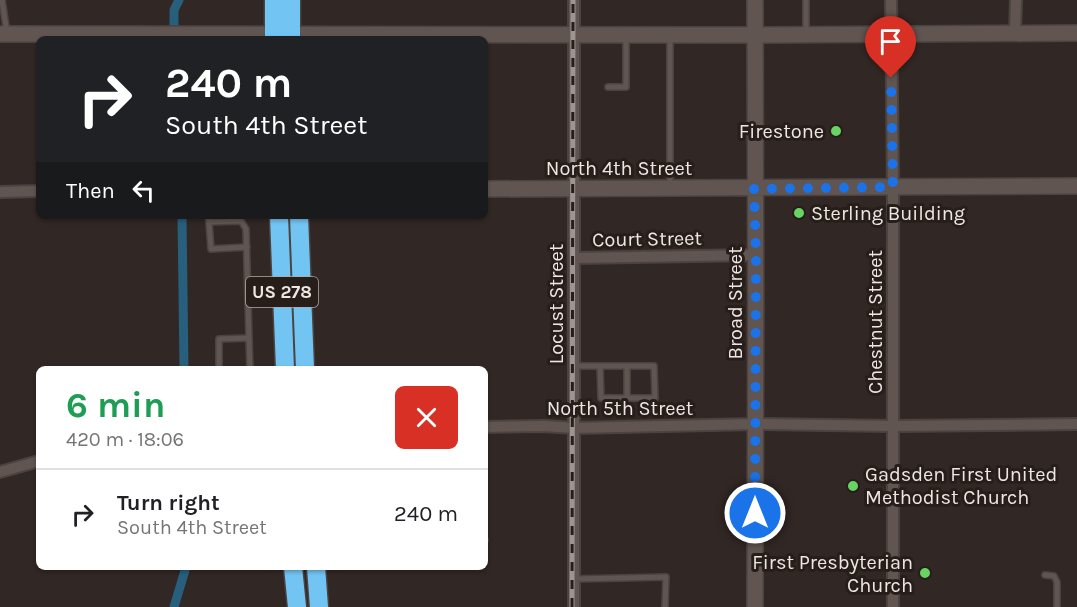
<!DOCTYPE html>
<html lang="en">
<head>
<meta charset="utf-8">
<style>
	:root { --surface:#fff; --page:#f2f2f2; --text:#202124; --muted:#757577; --line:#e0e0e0 }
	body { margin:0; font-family:Karla,sans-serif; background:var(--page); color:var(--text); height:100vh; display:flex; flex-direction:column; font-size:22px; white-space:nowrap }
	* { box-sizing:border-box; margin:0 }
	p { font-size:20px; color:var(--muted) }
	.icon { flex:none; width:33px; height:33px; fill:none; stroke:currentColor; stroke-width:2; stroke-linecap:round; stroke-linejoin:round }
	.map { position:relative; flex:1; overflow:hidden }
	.drawer { position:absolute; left:36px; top:366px; width:452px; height:204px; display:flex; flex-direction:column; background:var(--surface); border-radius:9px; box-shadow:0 2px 4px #0004 }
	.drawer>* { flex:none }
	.guide { position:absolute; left:36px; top:36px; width:452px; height:183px; border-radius:9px; box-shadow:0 2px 4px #0004; background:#202124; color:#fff; overflow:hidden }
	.pin { position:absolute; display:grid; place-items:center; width:51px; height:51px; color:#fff; margin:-62px -26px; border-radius:50% 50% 50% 0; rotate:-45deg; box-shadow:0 0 6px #0007 }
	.pin .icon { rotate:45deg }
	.me { position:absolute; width:66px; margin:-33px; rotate:0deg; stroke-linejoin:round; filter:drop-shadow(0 0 4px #0008) }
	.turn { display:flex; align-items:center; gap:21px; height:126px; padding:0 30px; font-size:27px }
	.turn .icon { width:78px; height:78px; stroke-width:2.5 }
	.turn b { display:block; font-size:42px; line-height:51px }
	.then { display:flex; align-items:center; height:57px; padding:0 30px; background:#0003; gap:12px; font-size:22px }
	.round { display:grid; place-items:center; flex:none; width:63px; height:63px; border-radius:9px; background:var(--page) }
	.head { display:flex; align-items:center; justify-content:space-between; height:102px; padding:0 30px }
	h1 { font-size:36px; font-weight:700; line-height:45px; color:#1e9e55 }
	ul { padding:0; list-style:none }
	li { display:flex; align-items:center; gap:18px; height:90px; padding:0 30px; border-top:2px solid var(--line) }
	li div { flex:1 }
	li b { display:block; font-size:22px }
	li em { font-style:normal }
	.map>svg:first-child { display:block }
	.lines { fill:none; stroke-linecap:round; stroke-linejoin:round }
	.canal { stroke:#275f7d; stroke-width:9 }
	.lane-casing { stroke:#4b4341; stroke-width:8 }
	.street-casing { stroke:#4b4341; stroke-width:14 }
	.secondary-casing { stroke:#4b4341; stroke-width:18 }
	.highway-casing { stroke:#4b4341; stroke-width:21 }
	.lane { stroke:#605551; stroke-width:5 }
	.street { stroke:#605551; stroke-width:10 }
	.secondary { stroke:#605551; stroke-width:15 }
	.highway { stroke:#72c5f3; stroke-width:18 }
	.rail-casing { stroke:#9d9592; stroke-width:5 }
	.rail { stroke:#271e1a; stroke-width:3; stroke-dasharray:9; stroke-linecap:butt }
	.route { stroke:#1a73e8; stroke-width:10; stroke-dasharray:0 18 }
	.poi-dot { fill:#68d465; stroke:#271e1a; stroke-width:2 }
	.labels { text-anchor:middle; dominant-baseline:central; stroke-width:6; stroke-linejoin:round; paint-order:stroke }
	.shield { fill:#271e1a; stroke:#b2aaa7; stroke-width:1.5 }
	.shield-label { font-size:18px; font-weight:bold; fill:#ede6e4 }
	.poi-label { font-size:20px; fill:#ede6e4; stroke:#271e1a; text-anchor:end }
	.street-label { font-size:20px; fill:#ede6e4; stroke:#271e1a }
</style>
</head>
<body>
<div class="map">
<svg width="1077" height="607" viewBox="0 0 1077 607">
	<rect width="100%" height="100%" fill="#312724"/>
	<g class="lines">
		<!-- canal -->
		<path class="canal" d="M174 27V10L179 0
			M182 216 184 369
			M174 607 186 567"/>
		<!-- lane casing -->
		<g class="lane-casing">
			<path id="lane" d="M2 0 7 33
				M806 0V33
				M670 38V187
				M608 87H626V36
				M209 216V222L241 221 246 229 249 338
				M209 222 211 249 247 247
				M574 366H654L655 398H601L600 366
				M627 366V398
				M219 369V339L249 338 250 369
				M484 538 485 540
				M1045 575 1054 576 1057 582V607
				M574 579 666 577 665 607"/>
		</g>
		<!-- street casing -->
		<g class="street-casing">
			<path id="street" d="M891 0 893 187V607
				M1015 33 1016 0
				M0 192 39 191
				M574 258 756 255
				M484 427 544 426 574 428 755 424 893 426 1077 424
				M0 472 39 461
				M574 607V0"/>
		</g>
		<!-- secondary casing -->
		<g class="secondary-casing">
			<path id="secondary" d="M0 34 755 35 1077 33
				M484 189 1077 186
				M755 607C756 405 756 202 755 0"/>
		</g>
		<!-- highway casing -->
		<g class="highway-casing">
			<path id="highway" d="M274 0V39
				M291 0V39
				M279 216 285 369
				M299 216 305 369
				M293 567 297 607
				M316 567 319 607"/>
		</g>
		<!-- lane -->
		<use href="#lane" class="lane"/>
		<!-- street -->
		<use href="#street" class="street"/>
		<!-- secondary -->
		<use href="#secondary" class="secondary"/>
		<!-- highway -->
		<use href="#highway" class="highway"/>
		<!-- rail casing -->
		<g class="rail-casing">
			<path id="rail" d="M572 607 573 0"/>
		</g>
		<!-- rail -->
		<use href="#rail" class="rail"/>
	</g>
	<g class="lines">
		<!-- route -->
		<path class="route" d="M755 513 756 255 754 189 893 187 891 78"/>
	</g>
	<!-- markers -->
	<g class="poi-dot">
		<circle cx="836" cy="131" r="6"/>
		<circle cx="799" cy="213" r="6"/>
		<circle cx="853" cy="486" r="6"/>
		<circle cx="925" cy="573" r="6"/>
	</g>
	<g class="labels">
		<!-- shield labels -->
		<rect class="shield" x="246" y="277" width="72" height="30" rx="4.5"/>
		<g class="shield-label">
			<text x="282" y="292">US 278</text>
		</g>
		<!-- poi labels -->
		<g class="poi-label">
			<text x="824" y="131">Firestone</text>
			<text x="811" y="213" text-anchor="start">Sterling Building</text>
			<text x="865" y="474" text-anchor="start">Gadsden First United<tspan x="865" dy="23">Methodist Church</tspan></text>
			<text x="913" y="562">First Presbyterian<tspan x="913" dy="23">Church</tspan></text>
		</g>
		<!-- street labels -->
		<g class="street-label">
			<text x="619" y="168">North 4th Street</text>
			<text transform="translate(647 239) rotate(-1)">Court Street</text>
			<text transform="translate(735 303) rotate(-90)">Broad Street</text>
			<text transform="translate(556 304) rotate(-90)">Locust Street</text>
			<text transform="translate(875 322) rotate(-90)">Chestnut Street</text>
			<text x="620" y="408">North 5th Street</text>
		</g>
	</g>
</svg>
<div class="pin" style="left:891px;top:78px;background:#d93025"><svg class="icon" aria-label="arrive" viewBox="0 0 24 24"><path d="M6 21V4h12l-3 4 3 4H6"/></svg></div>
<svg class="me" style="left:755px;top:513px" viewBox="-20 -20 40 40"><circle r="17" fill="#1a73e8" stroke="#fff" stroke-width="3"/><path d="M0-11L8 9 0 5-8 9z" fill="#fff"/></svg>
<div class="guide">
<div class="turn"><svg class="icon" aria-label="right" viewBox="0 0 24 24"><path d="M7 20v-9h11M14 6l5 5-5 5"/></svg><div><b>240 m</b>South 4th Street</div></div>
<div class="then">Then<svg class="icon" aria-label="left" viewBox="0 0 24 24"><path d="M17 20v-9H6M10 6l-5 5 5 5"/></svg></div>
</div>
<section class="drawer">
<div class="head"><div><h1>6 min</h1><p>420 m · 18:06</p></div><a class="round" style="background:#d93025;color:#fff"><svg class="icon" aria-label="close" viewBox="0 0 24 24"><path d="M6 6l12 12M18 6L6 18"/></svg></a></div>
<ul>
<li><svg class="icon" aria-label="right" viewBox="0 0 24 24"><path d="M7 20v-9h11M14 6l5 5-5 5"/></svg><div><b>Turn right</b><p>South 4th Street</p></div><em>240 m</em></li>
</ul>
</section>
</div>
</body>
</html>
